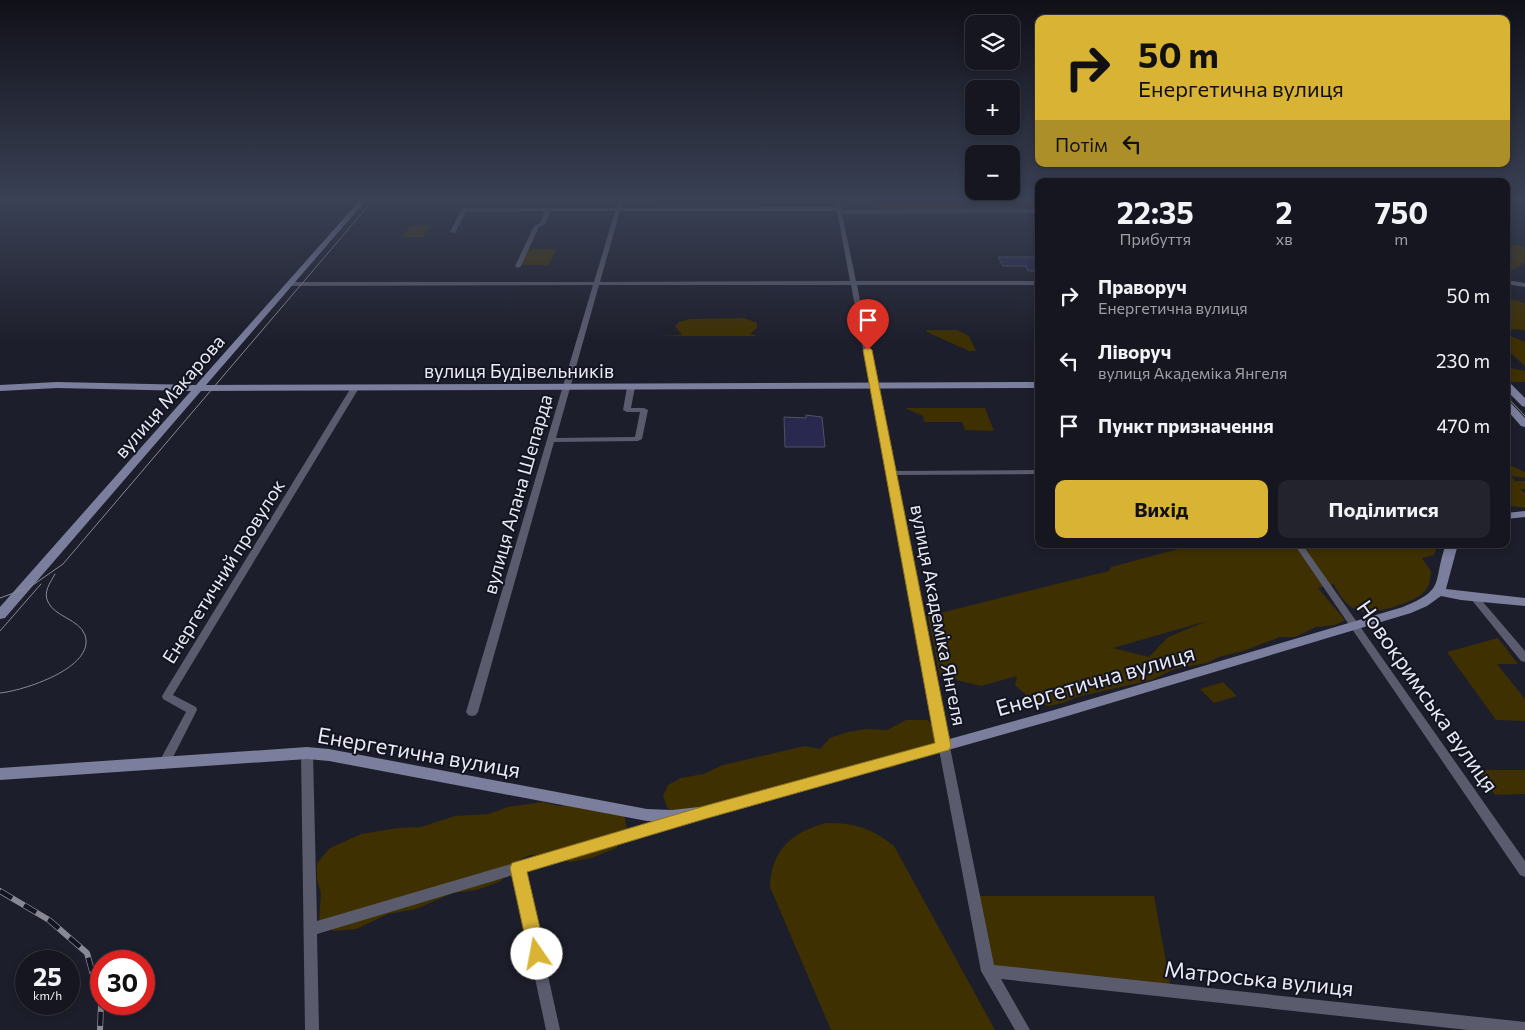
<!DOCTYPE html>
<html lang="uk">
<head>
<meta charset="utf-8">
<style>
	:root { --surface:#161620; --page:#23232d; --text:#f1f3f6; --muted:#9e9fa5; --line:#35353e; --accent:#d9b334 }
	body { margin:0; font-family:Commissioner,sans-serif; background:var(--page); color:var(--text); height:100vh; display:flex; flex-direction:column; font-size:19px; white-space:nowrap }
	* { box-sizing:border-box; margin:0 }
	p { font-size:16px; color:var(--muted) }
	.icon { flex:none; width:28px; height:28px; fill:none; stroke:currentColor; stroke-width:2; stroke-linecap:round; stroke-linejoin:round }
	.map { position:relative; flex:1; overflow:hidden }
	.drawer { position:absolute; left:1035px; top:178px; width:475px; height:370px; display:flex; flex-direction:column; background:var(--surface); border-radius:10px; box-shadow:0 2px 8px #0003,0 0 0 1px var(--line) }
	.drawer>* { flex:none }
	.top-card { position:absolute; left:1035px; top:15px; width:475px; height:152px; border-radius:10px; box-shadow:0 2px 8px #0003,0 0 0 1px var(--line); background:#d9b334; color:#111; overflow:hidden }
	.fabs { position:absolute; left:965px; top:15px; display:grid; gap:10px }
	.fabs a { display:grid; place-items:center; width:55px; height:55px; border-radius:10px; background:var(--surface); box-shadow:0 2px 8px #0003,0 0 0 1px var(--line); font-size:25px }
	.speed { position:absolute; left:15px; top:950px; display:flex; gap:10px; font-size:25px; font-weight:700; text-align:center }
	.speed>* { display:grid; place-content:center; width:65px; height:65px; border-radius:50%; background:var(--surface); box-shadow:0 2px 8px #0003,0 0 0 1px var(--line); line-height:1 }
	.speed small { font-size:12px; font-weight:400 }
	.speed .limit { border:8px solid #d22; background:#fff; color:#111 }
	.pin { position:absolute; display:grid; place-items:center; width:42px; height:42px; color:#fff; margin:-51px -21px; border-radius:50% 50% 50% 0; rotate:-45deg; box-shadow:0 0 5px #0007 }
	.pin .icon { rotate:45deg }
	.me { position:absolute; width:55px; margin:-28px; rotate:348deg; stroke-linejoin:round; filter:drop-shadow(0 0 4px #0008) }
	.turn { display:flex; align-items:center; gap:18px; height:105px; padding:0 20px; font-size:22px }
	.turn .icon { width:65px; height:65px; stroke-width:2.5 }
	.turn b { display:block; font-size:35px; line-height:42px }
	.then { display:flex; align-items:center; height:48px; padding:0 20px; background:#0003; gap:10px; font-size:19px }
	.eta { display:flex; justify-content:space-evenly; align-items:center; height:85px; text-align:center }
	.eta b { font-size:30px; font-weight:700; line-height:35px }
	.primary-button { display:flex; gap:10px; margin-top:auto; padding:10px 20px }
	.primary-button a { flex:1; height:58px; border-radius:10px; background:var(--accent); color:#111; font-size:20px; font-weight:700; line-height:58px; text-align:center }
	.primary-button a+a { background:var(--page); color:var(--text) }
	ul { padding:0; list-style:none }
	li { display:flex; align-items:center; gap:15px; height:65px; padding:0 20px }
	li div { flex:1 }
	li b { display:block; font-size:19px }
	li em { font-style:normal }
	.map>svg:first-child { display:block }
	.green { fill:#3e3001; fill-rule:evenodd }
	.building { fill:#29294f; stroke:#4f5060 }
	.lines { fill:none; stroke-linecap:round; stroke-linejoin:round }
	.street { fill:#5a5c6e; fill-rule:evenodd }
	.secondary { fill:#7b7e9c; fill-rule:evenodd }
	.tram { stroke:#888994; stroke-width:1 }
	.rail-casing { stroke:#888994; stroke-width:6 }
	.rail { stroke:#131421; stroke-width:4.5; stroke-dasharray:14; stroke-linecap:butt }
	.route { fill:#d9b334; stroke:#8d7422 }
	.labels { text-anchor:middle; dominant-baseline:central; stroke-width:4; stroke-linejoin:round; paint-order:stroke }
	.street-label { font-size:19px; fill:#e8e9f3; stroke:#131421 }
	.near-street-label { font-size:22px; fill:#e8e9f3; stroke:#131421 }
</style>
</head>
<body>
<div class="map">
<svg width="1525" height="1030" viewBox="0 0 1525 1030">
	<rect width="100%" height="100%" fill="#1d1e2b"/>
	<!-- green -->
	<path class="green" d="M874 199H998L1002 205 1028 208 876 210 872 208 882 202Z
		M1001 199H1039V208L1020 204H1003Z
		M411 225H431L423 237H402Z
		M1506 244 1525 246V263L1512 270 1506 269Z
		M529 249H556L549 265H521Z
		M1506 300H1515L1525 303V330L1506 329Z
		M744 318 757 323V328L750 334 758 336H658L682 335 675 326 679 322 690 319Z
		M926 330H957L969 336 976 351H969L927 332Z
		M1506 334 1525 342V366L1506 349Z
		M1506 367 1525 371V382H1513L1506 379Z
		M905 408H985L994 431 965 430 962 422H924L923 416Z
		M1506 466H1512L1525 472V478L1511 476 1515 481H1525V489H1520L1525 493V508L1506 505Z
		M1180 544H1438L1434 555 1422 558 1431 571C1430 579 1430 586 1424 592 1414 603 1368 617 1356 610 1346 605 1338 594 1334 584L1318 588 1345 620 1335 625 1316 627 1295 637H1280L1243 651 1219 657 1207 663 1175 669 1151 680 1077 697 1063 703 1049 706 1035 703 1015 685 1017 676 981 686 940 676 928 616 1109 571 1111 567 1178 549ZM1207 621 1168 637 1149 657 1113 648Z
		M1498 638 1518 664H1497L1525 699V721L1496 720 1447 652Z
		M1223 682 1237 696 1214 703 1200 689Z
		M906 720H927L937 728 939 741 932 750 891 768 866 769 753 803 736 811 693 821 677 817 667 807 663 796 668 785 681 778 703 774 723 765 805 746 820 749 830 738 848 732 866 729 887 730Z
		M1477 770H1525V794L1495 795Z
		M592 800 611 804 625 818 627 830 616 848 592 858 570 862 549 855H530L515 862 501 881 477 890 453 893 416 909 388 914 356 929 334 931 319 922 321 893 317 880V863L330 848 361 834 397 828 421 827 455 816 488 814 508 807 542 802 560 806Z
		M826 823C856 823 871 828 894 846L995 1030H831L770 887C771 850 792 832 826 823Z
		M973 896H1154L1171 989 988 971Z"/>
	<!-- building -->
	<path class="building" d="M998 257H1034L1039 271H1028L1026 266H1003Z
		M806 415 822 417 825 447H785L784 417 806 418Z"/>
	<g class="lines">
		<!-- street -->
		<path class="street" d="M619 199H624L621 208 836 207 834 199H839L842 210 1039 209V213L842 214 856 281H1039V285H857L894 471 1039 470V474L895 475 994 965 1525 1022V1030H1468L1001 979 1030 1030H1015L981 971 851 285H599L556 438 635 437 640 412H627L623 410 627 387 631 385 635 387 631 408H644L648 410 642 439 638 441 554 442 478 712 476 715 472 716 468 715 466 712 593 285 289 286 286 284 289 282H594L615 211H548L550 213 544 225 539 227 521 266 518 268 515 266 534 226 540 223 544 213 542 211 466 212 455 233 450 232 461 210 464 208H616ZM620 211H837L850 281 600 282Z
			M1506 280 1525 283V287L1506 284Z
			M352 386H358L359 388 173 695 196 707 197 710 168 767 164 769 160 767 158 764 186 712 163 699 162 696Z
			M1294 544H1302L1525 861V877L1520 875Z
			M1474 594 1477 595 1525 651V662L1521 661 1471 599 1469 597 1471 595Z
			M307 749 311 750 313 753 317 921 685 813 689 814 691 818 689 822 685 823 525 871 560 1030H546L513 875 317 934 319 1030H305L301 753 303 750Z"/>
		<!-- secondary -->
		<path class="secondary" d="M361 199H367L206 385 1039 382V388L201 391 5 618 0 619V607L191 391 57 388 0 391V385L57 382 196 385Z
			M1506 381 1509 382 1525 398V407L1522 406 1506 390Z
			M1506 400 1509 401 1525 418V427L1521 426 1506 409Z
			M1525 511V517L1506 519V513Z
			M1446 544H1458L1446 589 1525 598V606L1461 600 1441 596 1427 606 1411 613 1054 720 708 818 672 822 647 821 329 761 307 759 0 780V768L307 747 329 749 647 809 672 810 708 806 1054 710 1403 607C1447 589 1432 583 1446 544Z"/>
		<!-- tram -->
		<path class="tram" d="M1506 396 1525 416
			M0 598 30 587 63 564 374 199
			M0 631 41 584
			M0 693C22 691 96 668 85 635 79 619 55 617 48 602 43 592 50 583 55 574"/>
		<!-- rail casing -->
		<g class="rail-casing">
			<path id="rail" d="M0 891 49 920 87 953 101 1004 100 1030"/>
		</g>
		<!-- rail -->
		<use href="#rail" class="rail"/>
	</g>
	<!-- sky -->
	<linearGradient id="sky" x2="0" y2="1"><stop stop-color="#101018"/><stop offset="0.58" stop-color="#3a4155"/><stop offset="1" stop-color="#3a4155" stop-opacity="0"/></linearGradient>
	<rect width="1525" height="343" fill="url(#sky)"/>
	<!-- route -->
	<path class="route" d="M868 347 872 350 951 746 949 750 708 818 527 872 546 954 543 960 537 963 530 960 510 868 512 863 708 805 935 743 863 350Z"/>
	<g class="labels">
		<!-- street labels -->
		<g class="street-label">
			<text x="519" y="370">вулиця Будівельників</text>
			<text transform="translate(169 396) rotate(-49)">вулиця Макарова</text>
			<text transform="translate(517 494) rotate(-74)">вулиця Алана Шепарда</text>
			<text transform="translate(223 571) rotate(-58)">Енергетичний провулок</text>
			<text transform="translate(939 615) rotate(79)">вулиця Академіка Янгеля</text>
		</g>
		<!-- near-street labels -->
		<g class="near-street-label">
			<text transform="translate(1095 680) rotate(-16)">Енергетична вулиця</text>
			<text transform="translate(1428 696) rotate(55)">Новокримська вулиця</text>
			<text transform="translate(419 752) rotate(10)">Енергетична вулиця</text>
			<text transform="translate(1259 978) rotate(6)">Матроська вулиця</text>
		</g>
	</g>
</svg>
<div class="fabs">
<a><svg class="icon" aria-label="layers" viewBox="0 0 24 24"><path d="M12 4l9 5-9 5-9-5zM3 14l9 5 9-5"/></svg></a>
<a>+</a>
<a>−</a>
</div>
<div class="speed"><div>25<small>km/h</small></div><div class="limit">30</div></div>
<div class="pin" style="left:868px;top:350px;background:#d93025"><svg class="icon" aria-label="arrive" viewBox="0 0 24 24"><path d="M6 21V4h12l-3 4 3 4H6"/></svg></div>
<svg class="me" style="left:537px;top:954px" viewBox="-20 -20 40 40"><circle r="19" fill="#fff"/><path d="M0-13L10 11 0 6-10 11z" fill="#d9b334"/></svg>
<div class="top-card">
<div class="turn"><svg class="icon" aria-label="right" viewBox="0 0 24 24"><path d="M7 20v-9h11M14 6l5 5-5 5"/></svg><div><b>50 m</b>Енергетична вулиця</div></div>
<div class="then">Потім<svg class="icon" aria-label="left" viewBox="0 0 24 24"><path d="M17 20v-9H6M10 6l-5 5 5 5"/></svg></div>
</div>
<section class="drawer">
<div class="eta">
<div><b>22:35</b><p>Прибуття</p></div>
<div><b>2</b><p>хв</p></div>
<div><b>750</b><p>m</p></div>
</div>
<ul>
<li><svg class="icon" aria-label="right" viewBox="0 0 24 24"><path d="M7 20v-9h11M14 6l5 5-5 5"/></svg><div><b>Праворуч</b><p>Енергетична вулиця</p></div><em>50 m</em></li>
<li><svg class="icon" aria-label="left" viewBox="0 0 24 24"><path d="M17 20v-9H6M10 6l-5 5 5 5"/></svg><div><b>Ліворуч</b><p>вулиця Академіка Янгеля</p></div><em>230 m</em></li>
<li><svg class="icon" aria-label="arrive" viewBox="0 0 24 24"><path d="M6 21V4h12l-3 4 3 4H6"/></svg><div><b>Пункт призначення</b></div><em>470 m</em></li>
</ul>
<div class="primary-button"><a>Вихід</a><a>Поділитися</a></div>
</section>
</div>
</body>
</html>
